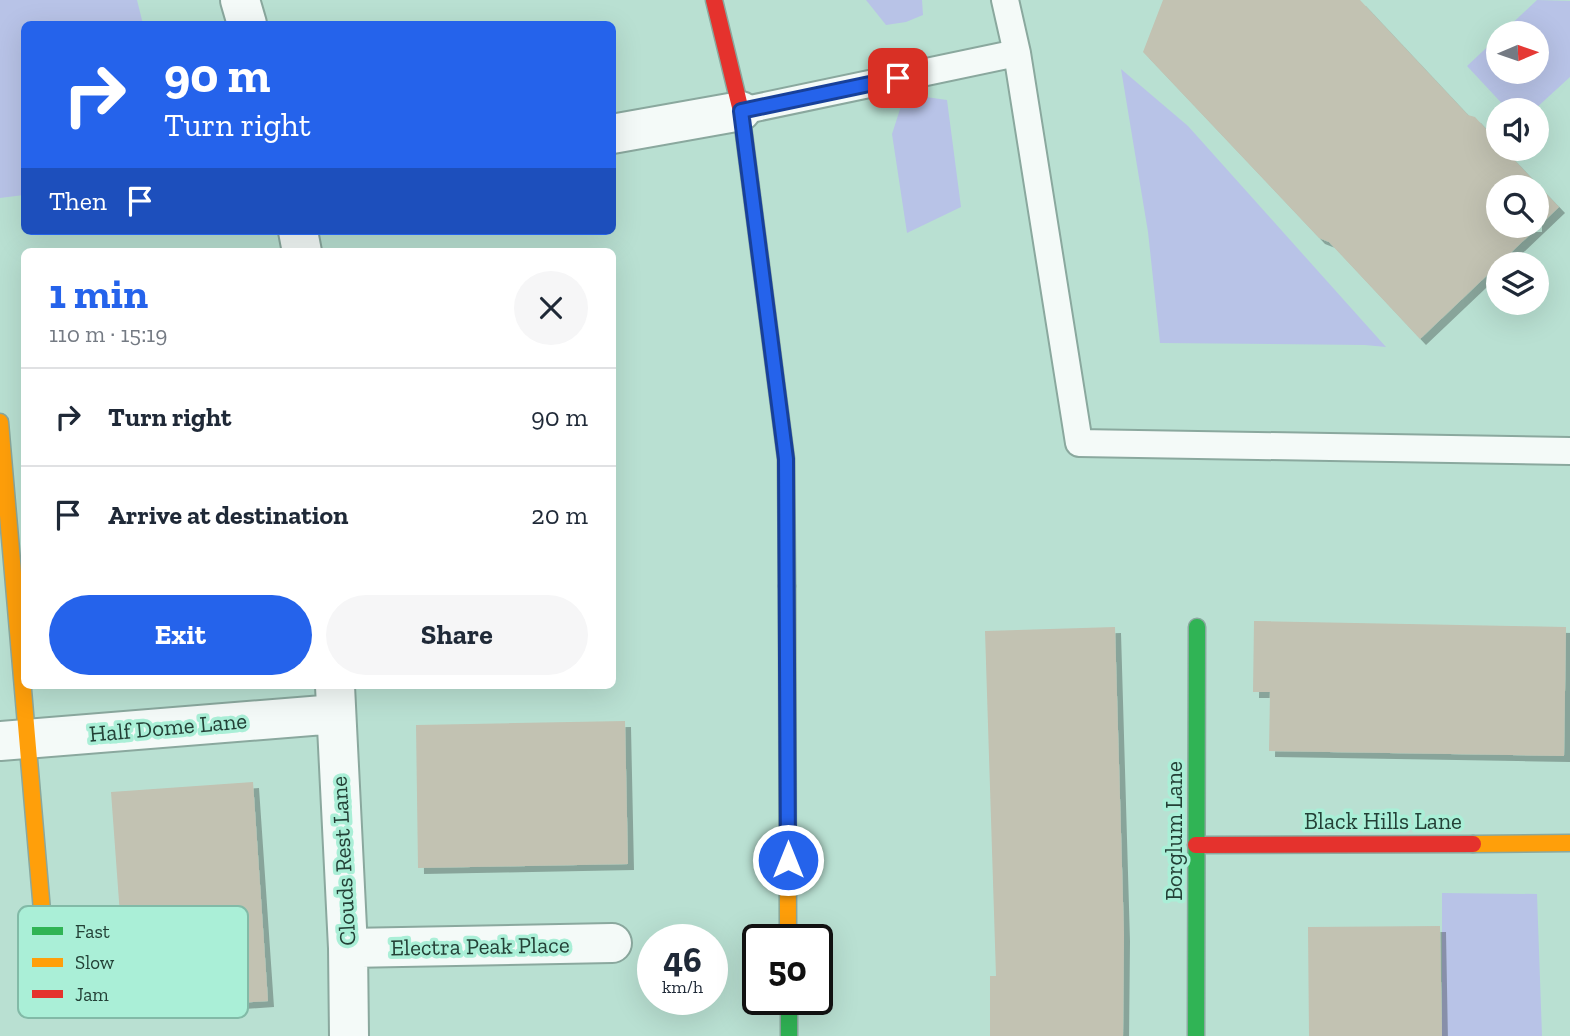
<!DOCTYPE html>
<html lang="en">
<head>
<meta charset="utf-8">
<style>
	:root { --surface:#fff; --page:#f6f6f7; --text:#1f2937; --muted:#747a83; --line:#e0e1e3; --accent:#2563eb }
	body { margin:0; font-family:"Zilla Slab",serif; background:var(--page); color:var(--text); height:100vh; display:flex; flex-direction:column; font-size:26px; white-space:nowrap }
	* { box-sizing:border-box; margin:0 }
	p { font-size:23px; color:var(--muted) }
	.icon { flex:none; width:38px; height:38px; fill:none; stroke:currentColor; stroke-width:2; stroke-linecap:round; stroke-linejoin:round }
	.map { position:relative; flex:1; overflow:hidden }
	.side { position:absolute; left:21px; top:248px; width:595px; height:441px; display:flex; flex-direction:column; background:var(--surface); border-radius:10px; box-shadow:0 7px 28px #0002 }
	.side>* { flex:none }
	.top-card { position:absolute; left:21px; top:21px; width:595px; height:214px; border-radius:10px; box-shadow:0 7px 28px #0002; background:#2563eb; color:#fff; overflow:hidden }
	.needle { width:46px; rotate:88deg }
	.buttons { position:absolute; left:1486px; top:21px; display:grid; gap:14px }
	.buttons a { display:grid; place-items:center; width:63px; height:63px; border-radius:50%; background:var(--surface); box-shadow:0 7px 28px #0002; font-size:35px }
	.speed { position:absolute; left:637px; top:924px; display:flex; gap:14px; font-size:35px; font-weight:700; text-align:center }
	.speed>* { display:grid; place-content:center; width:91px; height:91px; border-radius:50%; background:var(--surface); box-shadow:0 7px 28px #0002; line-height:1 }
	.speed small { font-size:18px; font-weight:400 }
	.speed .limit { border:4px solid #111; border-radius:10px; background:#fff; color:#111 }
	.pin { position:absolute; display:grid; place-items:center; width:60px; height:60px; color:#fff; margin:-30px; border-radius:14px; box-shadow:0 4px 10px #0006 }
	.me { position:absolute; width:77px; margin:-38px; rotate:0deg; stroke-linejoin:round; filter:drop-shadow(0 0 5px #0008) }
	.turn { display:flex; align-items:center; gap:24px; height:147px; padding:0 28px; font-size:32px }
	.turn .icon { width:91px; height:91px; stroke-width:2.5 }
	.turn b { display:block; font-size:49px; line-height:60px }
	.then { display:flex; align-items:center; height:66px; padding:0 28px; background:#0003; gap:14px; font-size:26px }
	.round { display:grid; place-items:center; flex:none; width:74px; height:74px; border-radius:37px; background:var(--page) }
	.summary { display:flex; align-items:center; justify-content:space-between; height:119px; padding:0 28px }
	h1 { font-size:42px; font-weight:800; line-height:52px; color:var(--accent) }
	.cta { display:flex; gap:14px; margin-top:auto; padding:14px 28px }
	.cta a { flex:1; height:80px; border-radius:42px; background:var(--accent); color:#fff; font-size:28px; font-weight:800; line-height:80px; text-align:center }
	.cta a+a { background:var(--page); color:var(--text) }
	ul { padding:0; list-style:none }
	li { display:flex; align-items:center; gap:21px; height:98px; padding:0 28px; border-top:2px solid var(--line) }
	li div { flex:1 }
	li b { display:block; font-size:26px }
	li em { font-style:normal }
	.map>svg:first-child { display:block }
	.green { fill:#b8c3e7 }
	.building { fill:#c2c2b2; fill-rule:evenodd; filter:url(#shadow) }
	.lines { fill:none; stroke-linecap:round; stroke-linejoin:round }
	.lane-casing { stroke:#8aa89e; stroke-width:30 }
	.street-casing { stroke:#8aa89e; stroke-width:42 }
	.fast-casing { stroke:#8aa89e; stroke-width:19 }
	.slow-casing { stroke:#8aa89e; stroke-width:19 }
	.jam-casing { stroke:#8aa89e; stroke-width:19 }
	.lane { stroke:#f4faf8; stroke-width:26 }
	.street { stroke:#f4faf8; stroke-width:38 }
	.fast { stroke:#30b455; stroke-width:16 }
	.slow { stroke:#ff9f0a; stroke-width:16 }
	.jam { stroke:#e5322d; stroke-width:16 }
	.route-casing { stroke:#184099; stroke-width:18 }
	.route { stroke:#2563eb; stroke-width:12 }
	.labels { text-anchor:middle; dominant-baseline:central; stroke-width:7; stroke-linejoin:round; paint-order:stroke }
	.street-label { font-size:23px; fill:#234036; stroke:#aaefd7 }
	.key { fill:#aaefd7; stroke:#82baa7; stroke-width:2 }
	.key-label { font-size:19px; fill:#234036 }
</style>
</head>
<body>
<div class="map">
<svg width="1570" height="1036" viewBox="0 0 1570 1036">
	<defs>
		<filter id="shadow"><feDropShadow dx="6" dy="6" stdDeviation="0" flood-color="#0004"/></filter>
	</defs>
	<rect width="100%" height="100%" fill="#b9e0d2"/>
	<!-- green -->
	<path class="green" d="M0 0H137L143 24H24V195L0 198Z
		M866 0H922L923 15 906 22 886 25Z
		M1537 0 1570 1V77L1534 110H1508L1467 66 1498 37V72H1536V33H1502Z
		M1121 69 1188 126 1386 347 1365 345 1160 343 1148 232Z
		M926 97 947 100 961 207 907 233 892 134 902 103Z
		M1442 893 1537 894 1542 1036H1442Z"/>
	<!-- building -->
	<path class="building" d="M1163 0H1360L1468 115 1475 117 1498 142V149H1504L1559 207 1420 339 1329 242 1319 238 1143 52ZM1498 187H1536V226H1498Z
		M1254 621 1566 627 1564 756 1269 751 1270 692H1253Z
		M1115 627 1124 935 1123 1036H990V976H996L985 631Z
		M625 721 628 864 418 868 416 725Z
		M253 782 268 1001 127 1011 111 792Z
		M1440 926 1442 1036H1309L1308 927Z"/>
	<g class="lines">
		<!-- lane casing -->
		<g class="lane-casing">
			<path id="lane" d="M1005 0 1017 53 1079 443 1570 451
				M741 111 1017 53"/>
		</g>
		<!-- street casing -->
		<g class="street-casing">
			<path id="street" d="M240 0 247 24
				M612 134 741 111
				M298 231 302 252
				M335 686 348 948 349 1036
				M0 741 336 714
				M348 948 612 943"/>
		</g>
		<!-- fast casing -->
		<g class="fast-casing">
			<path id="fast" d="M789 999V1036
				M1196 1036 1197 627"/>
		</g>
		<!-- slow casing -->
		<g class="slow-casing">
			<path id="slow" d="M0 422 50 1004
				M787 586 788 940
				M1473 844 1570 843"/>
		</g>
		<!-- jam casing -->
		<g class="jam-casing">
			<path id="jam" d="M714 0 741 111 786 459 787 586
				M1196 845 1473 844"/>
		</g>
		<!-- lane -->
		<use href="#lane" class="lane"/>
		<!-- street -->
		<use href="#street" class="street"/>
		<!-- fast -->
		<use href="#fast" class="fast"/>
		<!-- slow -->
		<use href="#slow" class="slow"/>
		<!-- jam -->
		<use href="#jam" class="jam"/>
	</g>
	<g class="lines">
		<!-- route casing -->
		<g class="route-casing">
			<path id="route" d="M788 860 786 459 741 111 898 78"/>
		</g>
		<!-- route -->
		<use href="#route" class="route"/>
	</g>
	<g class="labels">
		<!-- street labels -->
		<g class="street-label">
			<text transform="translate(168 727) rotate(-5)">Half Dome Lane</text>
			<text x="1383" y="821">Black Hills Lane</text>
			<text transform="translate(1174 831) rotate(-90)">Borglum Lane</text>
			<text transform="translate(343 861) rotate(-93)">Clouds Rest Lane</text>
			<text transform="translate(480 946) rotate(-1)">Electra Peak Place</text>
		</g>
	</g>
	<!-- legend -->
	<rect x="18" y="906" width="230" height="112" rx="10" class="key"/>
	<rect x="32" y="927" width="31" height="8" fill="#30b455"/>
	<rect x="32" y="958" width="31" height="9" fill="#ff9f0a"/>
	<rect x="32" y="990" width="31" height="8" fill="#e5322d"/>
	<g class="key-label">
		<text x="75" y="938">Fast</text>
		<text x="75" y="969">Slow</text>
		<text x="75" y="1001">Jam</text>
	</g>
</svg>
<div class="buttons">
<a><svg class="needle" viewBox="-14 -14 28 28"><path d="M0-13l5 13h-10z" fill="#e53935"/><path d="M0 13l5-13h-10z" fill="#747a83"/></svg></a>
<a><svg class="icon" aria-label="sound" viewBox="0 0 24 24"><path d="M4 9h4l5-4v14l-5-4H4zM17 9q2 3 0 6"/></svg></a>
<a><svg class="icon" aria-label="search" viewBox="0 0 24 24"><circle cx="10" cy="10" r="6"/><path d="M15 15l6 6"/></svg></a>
<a><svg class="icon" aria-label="layers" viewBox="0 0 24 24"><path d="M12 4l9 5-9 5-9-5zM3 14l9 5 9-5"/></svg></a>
</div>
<div class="speed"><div>46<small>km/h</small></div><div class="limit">50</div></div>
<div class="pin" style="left:898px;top:78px;background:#d93025"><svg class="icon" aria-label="arrive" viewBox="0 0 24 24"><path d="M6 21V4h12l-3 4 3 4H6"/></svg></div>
<svg class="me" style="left:788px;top:860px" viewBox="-20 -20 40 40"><circle r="17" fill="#2563eb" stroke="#fff" stroke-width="3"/><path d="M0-11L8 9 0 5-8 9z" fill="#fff"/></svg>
<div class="top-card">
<div class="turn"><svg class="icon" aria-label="right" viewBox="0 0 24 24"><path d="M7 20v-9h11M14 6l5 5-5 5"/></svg><div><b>90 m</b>Turn right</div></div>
<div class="then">Then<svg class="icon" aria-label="arrive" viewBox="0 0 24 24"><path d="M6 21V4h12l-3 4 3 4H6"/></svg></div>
</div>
<section class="side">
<div class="summary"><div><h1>1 min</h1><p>110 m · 15:19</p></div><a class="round"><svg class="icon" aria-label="close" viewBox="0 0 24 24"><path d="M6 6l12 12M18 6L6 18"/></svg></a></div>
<ul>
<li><svg class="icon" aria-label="right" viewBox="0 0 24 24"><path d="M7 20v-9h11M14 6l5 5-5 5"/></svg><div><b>Turn right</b></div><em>90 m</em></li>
<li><svg class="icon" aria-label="arrive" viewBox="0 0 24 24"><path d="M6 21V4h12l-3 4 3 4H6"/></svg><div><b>Arrive at destination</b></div><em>20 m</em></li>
</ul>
<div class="cta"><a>Exit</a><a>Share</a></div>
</section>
</div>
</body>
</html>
